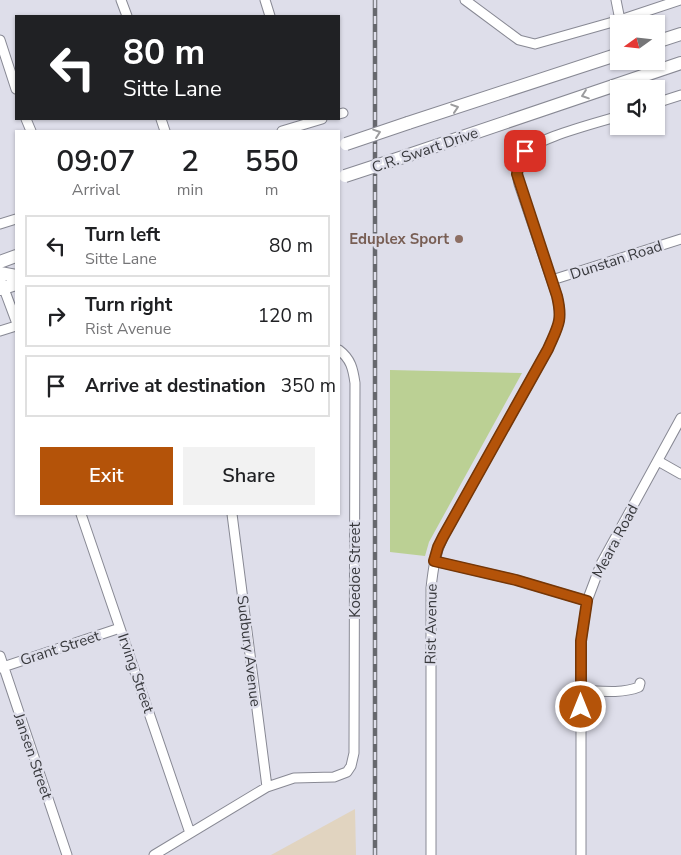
<!DOCTYPE html>
<html lang="en">
<head>
<meta charset="utf-8">
<style>
	:root { --surface:#fff; --page:#f2f2f2; --text:#202124; --muted:#757577; --line:#e0e0e0; --accent:#b45309 }
	body { margin:0; font-family:"Nunito Sans",sans-serif; background:var(--page); color:var(--text); height:100vh; display:flex; flex-direction:column; font-size:19px; white-space:nowrap }
	* { box-sizing:border-box; margin:0 }
	p { font-size:16px; color:var(--muted) }
	.icon { flex:none; width:28px; height:28px; fill:none; stroke:currentColor; stroke-width:2; stroke-linecap:round; stroke-linejoin:round }
	.map { position:relative; flex:1; overflow:hidden }
	.drawer { position:absolute; left:15px; top:130px; width:325px; height:385px; display:flex; flex-direction:column; background:var(--surface); border-radius:0px; box-shadow:0 1px 4px #0004 }
	.drawer>* { flex:none }
	.guide { position:absolute; left:15px; top:15px; width:325px; height:105px; border-radius:0px; box-shadow:0 1px 4px #0004; background:#202124; color:#fff; overflow:hidden }
	.needle { width:32px; rotate:255deg }
	.tools { position:absolute; left:610px; top:15px; display:grid; gap:10px }
	.tools a { display:grid; place-items:center; width:55px; height:55px; border-radius:0px; background:var(--surface); box-shadow:0 1px 4px #0004; font-size:25px }
	.pin { position:absolute; display:grid; place-items:center; width:42px; height:42px; color:#fff; margin:-21px; border-radius:10px; box-shadow:0 2px 8px #0006 }
	.me { position:absolute; width:55px; margin:-28px; rotate:0deg; stroke-linejoin:round; filter:drop-shadow(0 0 4px #0008) }
	.turn { display:flex; align-items:center; gap:18px; height:105px; padding:0 25px; font-size:22px }
	.turn .icon { width:65px; height:65px; stroke-width:2.5 }
	.turn b { display:block; font-size:35px; line-height:42px }
	.eta { display:flex; justify-content:space-evenly; align-items:center; height:85px; text-align:center }
	.eta b { font-size:30px; font-weight:600; line-height:35px }
	.cta { display:flex; gap:10px; margin-top:auto; padding:10px 25px }
	.cta a { flex:1; height:58px; border-radius:0px; background:var(--accent); color:#fff; font-size:20px; font-weight:600; line-height:58px; text-align:center }
	.cta a+a { background:var(--page); color:var(--text) }
	ul { padding:0; list-style:none }
	li { display:flex; align-items:center; gap:15px; height:62px; margin:0 10px 8px; padding:0 15px; border:2px solid var(--line); border-radius:0px }
	li div { flex:1 }
	li b { display:block; font-size:19px }
	li em { font-style:normal }
	.map>svg:first-child { display:block }
	.industrial { fill:#e1d4c0 }
	.green { fill:#bbd094 }
	.lines { fill:none; stroke-linecap:round; stroke-linejoin:round }
	.street-casing { stroke:#888994; stroke-width:11 }
	.secondary-casing { stroke:#888994; stroke-width:14 }
	.street { stroke:#fff; stroke-width:9 }
	.secondary { stroke:#fff; stroke-width:12 }
	.rail-casing { stroke:#67686e; stroke-width:4.5 }
	.rail { stroke:#dedeea; stroke-width:2.5; stroke-dasharray:8; stroke-linecap:butt }
	.secondary-bridge-casing { stroke:#888994; stroke-width:14; stroke-linecap:butt }
	.secondary-bridge { stroke:#fff; stroke-width:12 }
	.oneway { stroke:#9c9c9e }
	.route-casing { stroke:#753606; stroke-width:12 }
	.route { stroke:#b45309; stroke-width:9 }
	.education-dot { fill:#8d6e63; stroke:#dedeea; stroke-width:2 }
	.labels { text-anchor:middle; dominant-baseline:central; stroke-width:5; stroke-linejoin:round; paint-order:stroke }
	.street-label { font-size:15px; fill:#38393d; stroke:#dedeea }
	.education-label { font-size:15px; font-weight:bold; fill:#785e54; stroke:#dedeea; text-anchor:end }
</style>
</head>
<body>
<div class="map">
<svg width="681" height="855" viewBox="0 0 681 855">
	<rect width="100%" height="100%" fill="#dedeea"/>
	<!-- industrial -->
	<path class="industrial" d="M355 809 356 855H271Z"/>
	<!-- green -->
	<path class="green" d="M390 370 522 373 429 542 425 556 390 552Z"/>
	<g class="lines">
		<!-- street casing -->
		<g class="street-casing">
			<path id="street" d="M121 0 127 16
				M265 0 270 16
				M465 0 519 40 535 44 620 20 680 0
				M616 0 620 20
				M0 40 16 89
				M656 103 681 95
				M339 114 343 113
				M26 119 31 131
				M161 119 165 131
				M282 131 322 119
				M0 224 16 219
				M0 278 16 321
				M552 280 681 239
				M0 331 16 326
				M658 461 681 474
				M81 514 190 833
				M232 514 267 787
				M434 561 516 580 587 601
				M0 656 67 855
				M0 668 120 628
				M582 690C600 691 622 694 639 687L640 683
				M154 855 267 787 294 778 334 777 347 772 351 766 354 753 355 383C353 369 351 359 339 350
				M431 855V588C433 570 435 554 443 537L548 349C558 326 563 321 557 296L519 184C517 175 515 166 520 157 530 139 597 123 619 116
				M581 855V641L587 601 601 564 681 418"/>
		</g>
		<!-- secondary casing -->
		<g class="secondary-casing">
			<path id="secondary" d="M656 42 681 34
				M408 123 619 54
				M406 156 681 63
				M0 262 16 256
				M0 273 16 276
				M0 289 16 284"/>
		</g>
		<!-- street -->
		<use href="#street" class="street"/>
		<!-- secondary -->
		<use href="#secondary" class="secondary"/>
		<!-- rail casing -->
		<g class="rail-casing">
			<path id="rail" d="M375 0V855"/>
		</g>
		<!-- rail -->
		<use href="#rail" class="rail"/>
		<!-- secondary-bridge casing -->
		<g class="secondary-bridge-casing">
			<path id="secondary-bridge" d="M346 144 408 123
				M345 176 406 156"/>
		</g>
		<!-- secondary-bridge -->
		<use href="#secondary-bridge" class="secondary-bridge"/>
	</g>
	<!-- one-way arrows -->
	<defs><path id="oneway-chevron" d="M-2-3.5L2.5 0L-2 3.5" fill="none" stroke-width="1.6" stroke-linecap="round" stroke-linejoin="round" transform="scale(1.25)"/></defs>
	<g class="oneway">
		<use href="#oneway-chevron" transform="translate(585 95) rotate(161)"/>
		<use href="#oneway-chevron" transform="translate(455 108) rotate(-18)"/>
		<use href="#oneway-chevron" transform="translate(377 133) rotate(-19)"/>
	</g>
	<g class="lines">
		<!-- route casing -->
		<g class="route-casing">
			<path id="route" d="M525 151 520 158 517 174 557 296C563 321 558 326 548 349L443 537 438 547 434 561 516 580 587 601 581 641V707"/>
		</g>
		<!-- route -->
		<use href="#route" class="route"/>
	</g>
	<!-- markers -->
	<circle class="education-dot" cx="459" cy="239" r="5"/>
	<g class="labels">
		<!-- street labels -->
		<g class="street-label">
			<text transform="translate(425 150) rotate(-19)">C.R. Swart Drive</text>
			<text transform="translate(616 260) rotate(-18)">Dunstan Road</text>
			<text transform="translate(615 541) rotate(-62)">Meara Road</text>
			<text transform="translate(355 570) rotate(-90)">Koedoe Street</text>
			<text transform="translate(431 624) rotate(-89)">Rist Avenue</text>
			<text transform="translate(60 648) rotate(-18)">Grant Street</text>
			<text transform="translate(249 651) rotate(83)">Sudbury Avenue</text>
			<text transform="translate(136 673) rotate(71)">Irving Street</text>
			<text transform="translate(33 756) rotate(71)">Jansen Street</text>
		</g>
		<!-- education labels -->
		<g class="education-label">
			<text x="449" y="239">Eduplex Sport</text>
		</g>
	</g>
</svg>
<div class="tools">
<a><svg class="needle" viewBox="-14 -14 28 28"><path d="M0-13l5 13h-10z" fill="#e53935"/><path d="M0 13l5-13h-10z" fill="#757577"/></svg></a>
<a><svg class="icon" aria-label="sound" viewBox="0 0 24 24"><path d="M4 9h4l5-4v14l-5-4H4zM17 9q2 3 0 6"/></svg></a>
</div>
<div class="pin" style="left:525px;top:151px;background:#d93025"><svg class="icon" aria-label="arrive" viewBox="0 0 24 24"><path d="M6 21V4h12l-3 4 3 4H6"/></svg></div>
<svg class="me" style="left:581px;top:707px" viewBox="-20 -20 40 40"><circle r="17" fill="#b45309" stroke="#fff" stroke-width="3"/><path d="M0-11L8 9 0 5-8 9z" fill="#fff"/></svg>
<div class="guide">
<div class="turn"><svg class="icon" aria-label="left" viewBox="0 0 24 24"><path d="M17 20v-9H6M10 6l-5 5 5 5"/></svg><div><b>80 m</b>Sitte Lane</div></div>
</div>
<section class="drawer">
<div class="eta">
<div><b>09:07</b><p>Arrival</p></div>
<div><b>2</b><p>min</p></div>
<div><b>550</b><p>m</p></div>
</div>
<ul>
<li><svg class="icon" aria-label="left" viewBox="0 0 24 24"><path d="M17 20v-9H6M10 6l-5 5 5 5"/></svg><div><b>Turn left</b><p>Sitte Lane</p></div><em>80 m</em></li>
<li><svg class="icon" aria-label="right" viewBox="0 0 24 24"><path d="M7 20v-9h11M14 6l5 5-5 5"/></svg><div><b>Turn right</b><p>Rist Avenue</p></div><em>120 m</em></li>
<li><svg class="icon" aria-label="arrive" viewBox="0 0 24 24"><path d="M6 21V4h12l-3 4 3 4H6"/></svg><div><b>Arrive at destination</b></div><em>350 m</em></li>
</ul>
<div class="cta"><a>Exit</a><a>Share</a></div>
</section>
</div>
</body>
</html>
